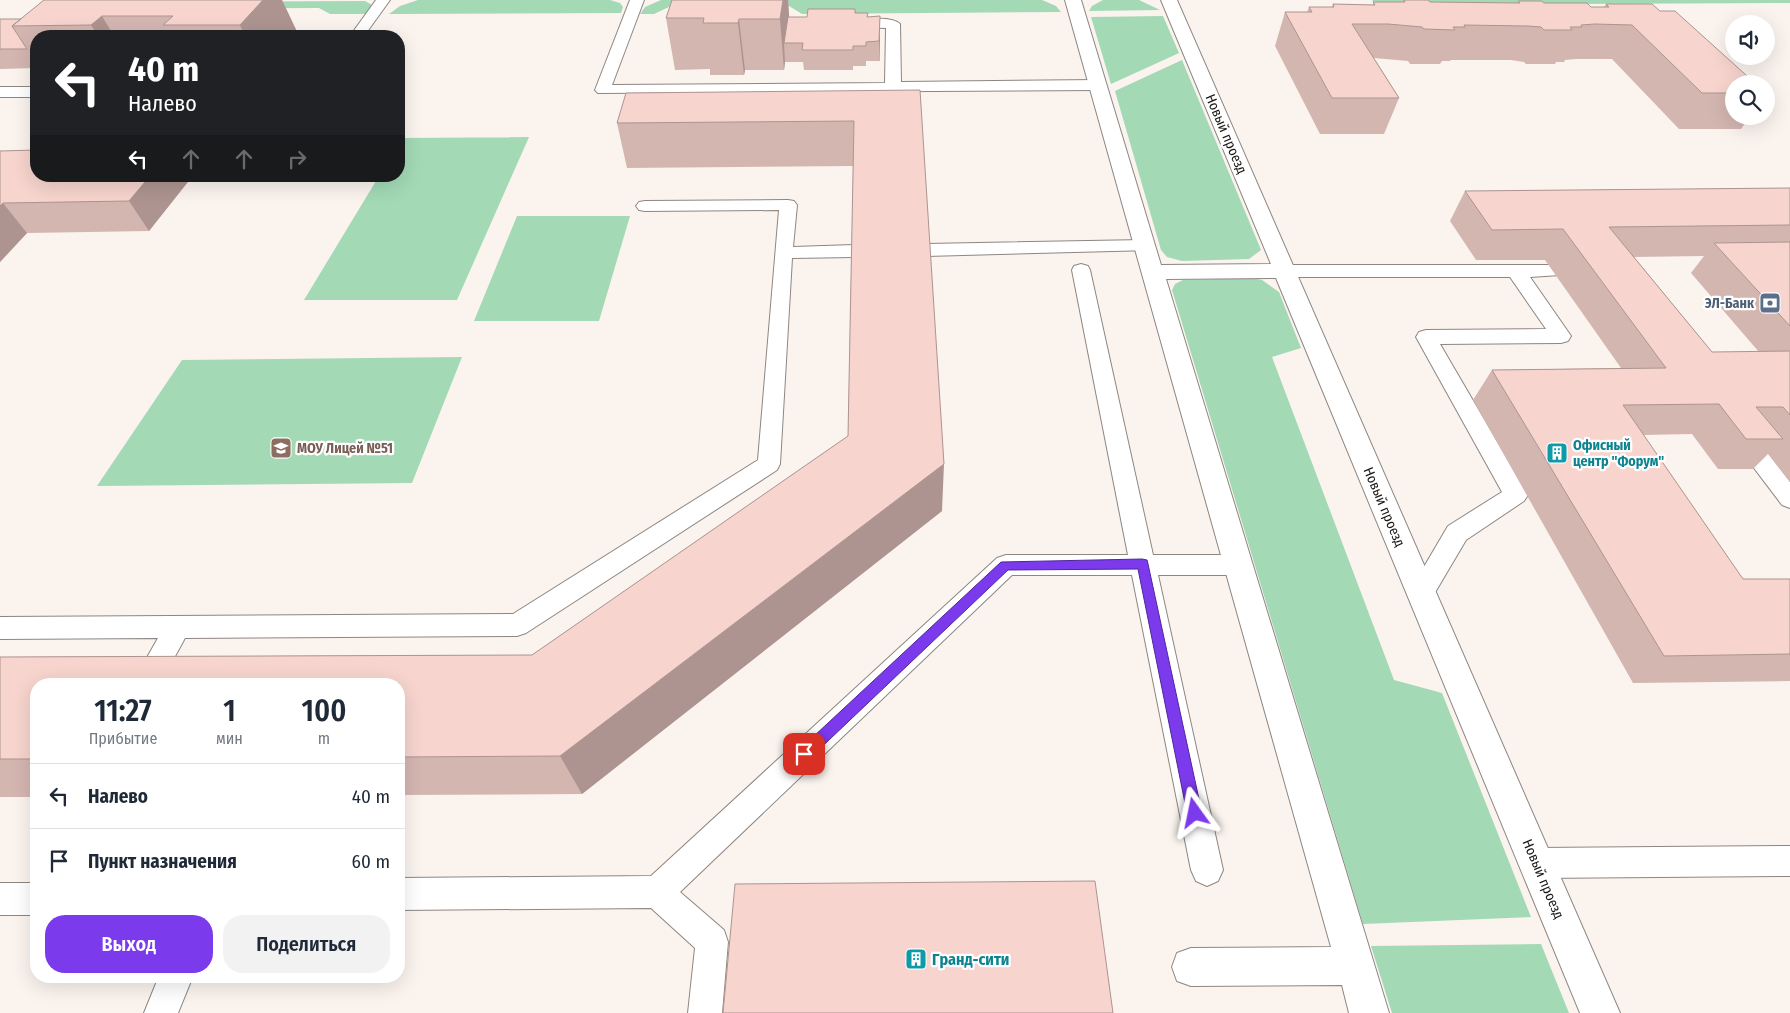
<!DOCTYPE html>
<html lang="ru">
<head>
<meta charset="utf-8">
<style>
	:root { --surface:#fff; --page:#f2f2f3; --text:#1f2937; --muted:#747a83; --line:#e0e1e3; --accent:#7c3aed }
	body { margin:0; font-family:"Fira Sans Condensed",sans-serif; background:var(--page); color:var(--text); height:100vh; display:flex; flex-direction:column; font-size:19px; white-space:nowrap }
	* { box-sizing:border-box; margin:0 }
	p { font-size:16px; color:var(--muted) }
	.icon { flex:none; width:28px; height:28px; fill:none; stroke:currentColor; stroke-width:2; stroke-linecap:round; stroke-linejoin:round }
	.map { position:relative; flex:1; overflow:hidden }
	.drawer { position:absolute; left:30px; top:678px; width:375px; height:305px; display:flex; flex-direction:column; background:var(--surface); border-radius:20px; box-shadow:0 5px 20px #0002 }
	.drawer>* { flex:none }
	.banner { position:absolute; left:30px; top:30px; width:375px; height:152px; border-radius:20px; box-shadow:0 5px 20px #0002; background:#202124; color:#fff; overflow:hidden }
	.tools { position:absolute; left:1725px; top:15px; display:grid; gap:10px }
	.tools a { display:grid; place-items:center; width:50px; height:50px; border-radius:50%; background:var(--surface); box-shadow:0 5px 20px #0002; font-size:25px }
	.pin { position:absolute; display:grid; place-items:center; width:42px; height:42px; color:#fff; margin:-21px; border-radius:10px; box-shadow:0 2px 8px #0006 }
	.me { position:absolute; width:55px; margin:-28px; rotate:348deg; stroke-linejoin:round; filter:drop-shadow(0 0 4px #0008) }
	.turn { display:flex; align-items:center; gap:18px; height:105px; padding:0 15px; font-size:22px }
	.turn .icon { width:65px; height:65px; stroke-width:2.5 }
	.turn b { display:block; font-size:35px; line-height:42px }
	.lanes { display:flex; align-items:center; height:48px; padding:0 15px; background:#0003; justify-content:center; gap:25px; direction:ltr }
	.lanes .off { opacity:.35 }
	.eta { display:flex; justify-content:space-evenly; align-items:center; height:85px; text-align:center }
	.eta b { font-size:30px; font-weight:600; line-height:35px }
	.action { display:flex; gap:10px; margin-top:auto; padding:10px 15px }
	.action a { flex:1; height:58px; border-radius:20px; background:var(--accent); color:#fff; font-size:20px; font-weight:600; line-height:58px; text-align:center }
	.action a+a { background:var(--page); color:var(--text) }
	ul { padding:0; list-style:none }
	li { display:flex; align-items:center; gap:15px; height:65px; padding:0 15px; border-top:1px solid var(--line) }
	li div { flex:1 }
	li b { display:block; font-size:19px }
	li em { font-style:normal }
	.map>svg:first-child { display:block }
	.green { fill:#a3d9b5 }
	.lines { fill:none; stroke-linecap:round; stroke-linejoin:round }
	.service-casing { stroke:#8d8682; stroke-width:2 }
	.minor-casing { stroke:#8d8682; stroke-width:2 }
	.service { fill:#fff; fill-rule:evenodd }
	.minor { fill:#fff; fill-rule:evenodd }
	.wall { fill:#d4b6b1; fill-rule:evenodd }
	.shaded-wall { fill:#ad9490 }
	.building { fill:#f7d4ce; stroke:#ad9490 }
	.route { fill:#7c3aed; stroke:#51269a }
	.labels { text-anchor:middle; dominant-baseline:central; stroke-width:4.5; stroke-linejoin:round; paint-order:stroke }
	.street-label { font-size:14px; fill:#1b1816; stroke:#fff }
	.service-label { font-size:14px; font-weight:bold; fill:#4e5e75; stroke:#fff; text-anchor:end }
	.culture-label { font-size:14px; font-weight:bold; fill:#0d838f; stroke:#fff; text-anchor:start }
	.education-label { font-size:14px; font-weight:bold; fill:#785e54; stroke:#fff; text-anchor:start }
	.near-culture-label { font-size:16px; font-weight:bold; fill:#0d838f; stroke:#fff; text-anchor:start }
</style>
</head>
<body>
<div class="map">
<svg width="1790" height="1013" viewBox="0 0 1790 1013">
	<rect width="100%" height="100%" fill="#faf3ee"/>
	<!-- green -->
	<path class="green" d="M418 0H610L620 3 623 7 621 13 389 14 400 6Z
		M661 0H1042L1056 6 1061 12 802 14 789 6H671L654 14H640L645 7Z
		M1103 0H1139L1160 10 1089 11 1092 6Z
		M1372 0H1790V3L1376 5Z
		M365 1 372 5 368 14H330L319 8 120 9 127 2Z
		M1163 16 1179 53 1111 84 1091 17Z
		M1182 60 1259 245 1261 250 1249 259 1182 261 1167 257 1161 250 1115 91Z
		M529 137 457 300H304L379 176H399V143L402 138Z
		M517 216H630L599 321H474Z
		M1252 278 1262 280 1279 292 1301 348 1272 357 1394 680 1442 693 1531 917 1363 924 1172 290 1175 284 1183 280Z
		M462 357 412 483 97 486 182 360Z
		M1541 944 1569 1013H1392L1371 946Z"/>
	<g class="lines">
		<!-- service casing -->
		<g class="service-casing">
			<path id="service" d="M376 0H390L364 36H350Z
				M630 0H644L612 85 885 83 886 28 860 27 858 24C864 17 894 17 900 24L901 82 1098 80 1103 82 1106 85 1103 88 1098 90 598 93 595 90Z
				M0 87H36V97H0Z
				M788 200 794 201 797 205 793 247 854 245 861 247 863 251 861 255 854 257 792 258 780 464 777 470 526 633 517 636 185 638 160 684H132L158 638 0 639V617L513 614 758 460 779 210 645 211 639 210 636 206 639 202 645 201Z
				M1145 240 1152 242 1154 246 1152 250 926 256 919 254 917 250 919 246 926 244Z
				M1081 264 1088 266 1090 270 1153 555H1238L1247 558 1250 565 1247 572 1238 575H1158L1223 870 1218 881 1207 886 1196 881 1191 870 1132 575H1012L680 892 724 930 728 942 722 1013H688L695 948 651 908 399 910V878L651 876 997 558 1006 555H1128L1072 270 1074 266Z
				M1284 265H1553L1560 267 1562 271 1560 275 1530 277 1571 336 1568 341 1561 343 1440 344 1528 495 1524 501 1466 540 1430 601 1421 604 1412 601 1408 594 1448 526 1502 492 1416 337 1419 332 1426 330 1546 329 1510 277H1284L1277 275 1275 271 1277 267Z
				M1743 429 1751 431 1790 482V508L1782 505 1735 443 1732 437 1735 431Z
				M1790 846V876L1536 878 1525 874 1521 863 1525 852 1536 848Z
				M0 883H36V915H0Z
				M159 976H193L178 1013H144Z"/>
		</g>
		<!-- minor casing -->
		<g class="minor-casing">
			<path id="minor" d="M1065 0H1081L1161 265 1271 264 1161 0H1177L1620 1013H1580L1276 278 1166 279 1389 1013H1349L1342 985 1191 986 1177 981 1172 967 1177 953 1191 948 1331 947Z"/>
		</g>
		<!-- service -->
		<use href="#service" class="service"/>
		<!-- minor -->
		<use href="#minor" class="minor"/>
	</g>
	<!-- wall -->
	<path class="wall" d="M44 0H282L299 36H36V68L0 69V19H21Z
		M672 0H788L789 17H807L855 13 868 17 880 16V61H866V66H853V70H804L803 62H785L784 70H745L744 75H710V69L675 70 666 18Z
		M1403 0 1430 2 1517 3 1518 1 1591 7H1604L1606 4 1734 84V116H1750L1741 129H1679L1612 59H1576L1565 60 1564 62H1556L1555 64H1526L1524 62 1511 60H1451L1450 61H1442L1440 64H1410L1408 61 1374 58 1399 98 1384 134H1320L1275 46 1285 12H1307L1309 7H1332L1333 4 1373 5V2H1403Z
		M920 90 942 511 582 794 399 795V684H36V797H0V657L532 655 848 436 853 166 627 168 617 123Z
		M0 151 36 176H190L191 178 149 231 27 233 0 262Z
		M1790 188V482L1768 454 1753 469H1718L1692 434 1643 435 1743 579H1790V681L1633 683 1473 400 1492 370 1621 368 1545 260H1476L1450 221 1465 191ZM1704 256 1691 273 1759 352H1712L1634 257Z"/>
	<!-- shaded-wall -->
	<path class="shaded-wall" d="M263 0H282L299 36H245L240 25Z
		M783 0H788L790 30 784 43 785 62 784 70 780 19Z
		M102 16 114 36H98L91 25Z
		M880 16V61L879 41Z
		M739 19 745 70 744 75 738 23Z
		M150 176H190L191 178 149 231 129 201Z
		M3 203 27 233 0 262V206Z
		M944 464 942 511 582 794 560 756Z"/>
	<!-- building -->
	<path class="building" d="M44 0H263L240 25H163L173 16H102L91 25 12 26Z
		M672 0H783L780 19H739L738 23H703L704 18H666Z
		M1404 0H1428L1430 2 1520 3 1518 1H1542L1544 3H1587L1591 7H1609L1606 4H1652L1660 11H1675L1756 84H1734V93H1702L1632 25 1595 24 1581 25 1582 27H1570L1572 30H1544L1541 27 1528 26 1464 25 1465 27H1453L1455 30 1424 29 1422 27 1388 24H1352L1399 98H1332L1285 12H1312L1309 7H1334L1333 4 1375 5 1373 2H1405Z
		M808 9H855V13H868L867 17 880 16 879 41 866 42V46H853V50H802L803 43H784L788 17H807Z
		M0 19H21L12 26 27 49H0Z
		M920 90 944 464 560 756 399 757V684H36V759H0V657L532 655 848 436 854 121 617 123 626 93Z
		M36 150V176H150L129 201 3 203 0 206V151Z
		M1790 188V225L1609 227 1712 352 1790 351V415L1783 407H1756L1783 439H1746L1719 404 1623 405 1743 579H1790V654L1664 656 1492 370 1666 368 1563 229 1492 230 1465 191Z
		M1790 242V326L1714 243Z
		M1095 881 1113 1013H723L735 884Z"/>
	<!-- route -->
	<path class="route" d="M1142 559 1147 560 1148 564 1202 813 1200 818 1195 820 1190 818 1187 813 1138 569 1008 570 809 759 804 761 799 759 797 754 799 750 1001 562Z"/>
	<!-- icons -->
	<defs>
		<g id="bank-square" transform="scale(1.125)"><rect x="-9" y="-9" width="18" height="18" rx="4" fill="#5c6f8a" stroke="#fff"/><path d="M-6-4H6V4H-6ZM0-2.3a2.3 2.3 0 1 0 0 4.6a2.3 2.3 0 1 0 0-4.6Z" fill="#fff"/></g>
		<g id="school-square" transform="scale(1.125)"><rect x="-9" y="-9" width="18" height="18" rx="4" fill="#8d6e63" stroke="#fff"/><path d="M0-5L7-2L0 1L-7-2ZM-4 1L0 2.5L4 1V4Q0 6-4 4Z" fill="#fff"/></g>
		<g id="building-square" transform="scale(1.125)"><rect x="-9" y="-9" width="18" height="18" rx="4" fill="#0f9aa8" stroke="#fff"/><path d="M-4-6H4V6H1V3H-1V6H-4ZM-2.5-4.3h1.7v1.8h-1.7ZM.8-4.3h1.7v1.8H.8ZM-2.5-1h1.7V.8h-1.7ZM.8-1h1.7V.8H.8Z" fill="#fff"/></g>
	</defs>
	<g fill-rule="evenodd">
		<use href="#bank-square" x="1770" y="303"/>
		<use href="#school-square" x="281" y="448"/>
		<use href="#building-square" x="1557" y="453"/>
		<use href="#building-square" x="916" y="959"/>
	</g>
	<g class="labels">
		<!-- street labels -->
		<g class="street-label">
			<text transform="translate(1226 134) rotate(67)">Новый проезд</text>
			<text transform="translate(1384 507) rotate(67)">Новый проезд</text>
			<text transform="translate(1543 879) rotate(67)">Новый проезд</text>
		</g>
		<!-- service labels -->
		<g class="service-label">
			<text x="1754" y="303">ЭЛ-Банк</text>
		</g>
		<!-- culture labels -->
		<g class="culture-label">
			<text x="1573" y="445">Офисный<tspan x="1573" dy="16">центр "Форум"</tspan></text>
		</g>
		<!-- education labels -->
		<g class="education-label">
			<text x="297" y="448">МОУ Лицей №51</text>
		</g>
		<!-- near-culture labels -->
		<g class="near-culture-label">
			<text x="932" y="959">Гранд-сити</text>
		</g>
	</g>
</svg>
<div class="tools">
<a><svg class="icon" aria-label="sound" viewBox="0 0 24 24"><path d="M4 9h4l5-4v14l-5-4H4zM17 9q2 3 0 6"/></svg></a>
<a><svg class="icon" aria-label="search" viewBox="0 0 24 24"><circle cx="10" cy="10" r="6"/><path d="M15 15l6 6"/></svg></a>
</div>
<div class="pin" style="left:804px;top:754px;background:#d93025"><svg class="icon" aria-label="arrive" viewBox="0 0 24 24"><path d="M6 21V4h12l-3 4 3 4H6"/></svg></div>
<svg class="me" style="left:1195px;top:813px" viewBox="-20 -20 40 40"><path d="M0-17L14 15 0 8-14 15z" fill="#7c3aed" stroke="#fff" stroke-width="4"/></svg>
<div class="banner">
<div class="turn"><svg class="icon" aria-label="left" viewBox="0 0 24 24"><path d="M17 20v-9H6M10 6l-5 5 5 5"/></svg><div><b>40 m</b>Налево</div></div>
<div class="lanes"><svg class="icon" aria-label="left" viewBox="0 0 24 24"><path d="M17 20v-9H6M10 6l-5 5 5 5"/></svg><svg class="icon off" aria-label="ahead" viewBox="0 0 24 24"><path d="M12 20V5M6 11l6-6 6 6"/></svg><svg class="icon off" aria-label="ahead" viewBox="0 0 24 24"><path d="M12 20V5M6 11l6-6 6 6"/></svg><svg class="icon off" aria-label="right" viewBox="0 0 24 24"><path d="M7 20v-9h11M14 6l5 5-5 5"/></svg></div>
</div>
<section class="drawer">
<div class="eta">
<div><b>11:27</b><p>Прибытие</p></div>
<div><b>1</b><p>мин</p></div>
<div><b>100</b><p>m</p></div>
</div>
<ul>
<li><svg class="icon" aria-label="left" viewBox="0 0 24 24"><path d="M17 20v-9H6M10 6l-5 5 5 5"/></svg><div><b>Налево</b></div><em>40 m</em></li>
<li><svg class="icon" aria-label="arrive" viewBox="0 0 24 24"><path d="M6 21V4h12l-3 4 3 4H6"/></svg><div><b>Пункт назначения</b></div><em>60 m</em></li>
</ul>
<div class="action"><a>Выход</a><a>Поделиться</a></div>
</section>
</div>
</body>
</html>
